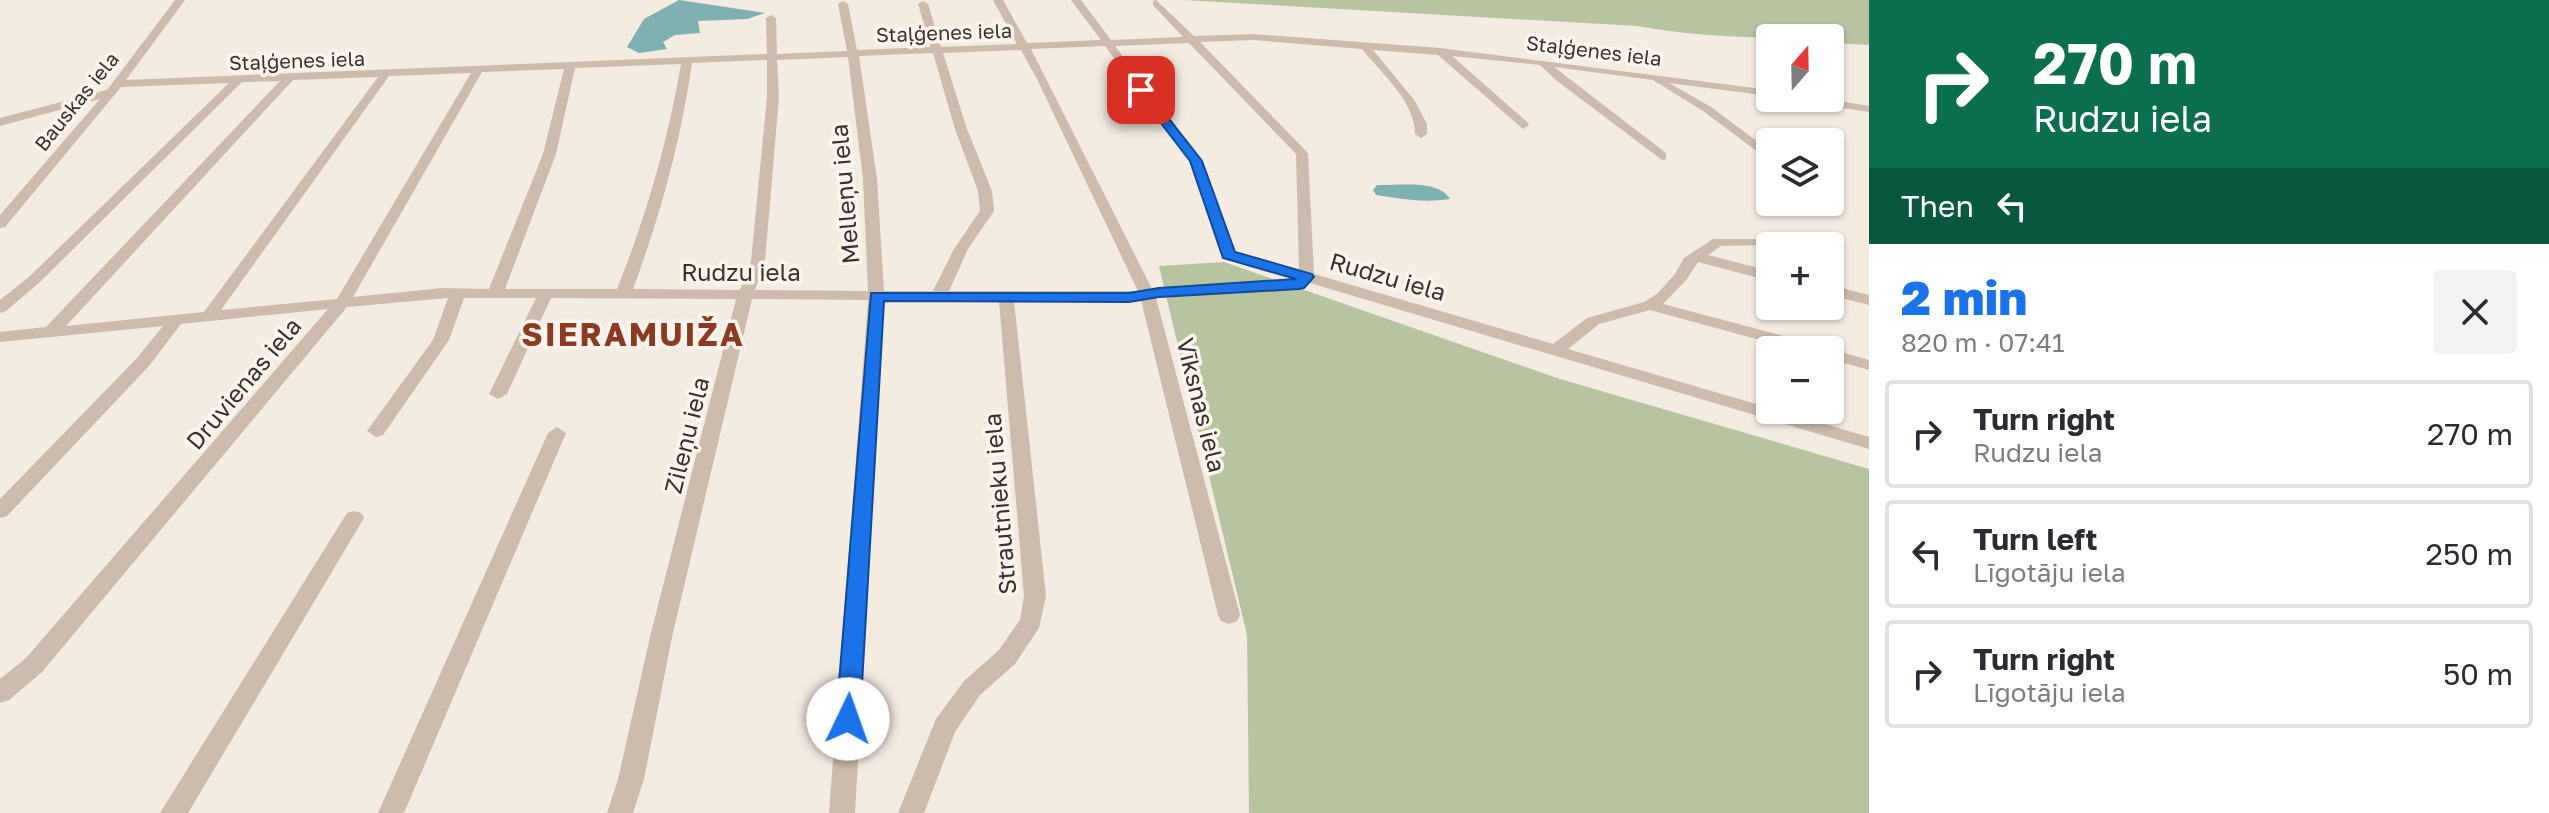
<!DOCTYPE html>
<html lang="en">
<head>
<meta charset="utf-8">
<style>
	:root { --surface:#fff; --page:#f2f2f3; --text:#2b2b33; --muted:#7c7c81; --line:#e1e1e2; --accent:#1a73e8 }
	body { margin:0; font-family:"Golos Text",sans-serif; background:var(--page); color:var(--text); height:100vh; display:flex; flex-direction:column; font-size:30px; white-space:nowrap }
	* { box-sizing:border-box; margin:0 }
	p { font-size:26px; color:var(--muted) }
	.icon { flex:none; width:44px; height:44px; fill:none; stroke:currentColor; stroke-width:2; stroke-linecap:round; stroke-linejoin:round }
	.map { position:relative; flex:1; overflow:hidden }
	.drawer { display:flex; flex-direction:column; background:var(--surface); width:680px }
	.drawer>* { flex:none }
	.guide { background:#0b6e4f; color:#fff; overflow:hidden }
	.needle { width:52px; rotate:20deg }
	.controls { position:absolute; left:1756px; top:24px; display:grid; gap:16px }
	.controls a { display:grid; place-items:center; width:88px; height:88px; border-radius:8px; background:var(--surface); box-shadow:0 2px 6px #0004; font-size:40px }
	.pin { position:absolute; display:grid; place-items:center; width:68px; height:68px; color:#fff; margin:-34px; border-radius:16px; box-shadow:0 4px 12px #0006 }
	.me { position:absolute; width:88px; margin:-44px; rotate:3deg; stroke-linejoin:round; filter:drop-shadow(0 0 6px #0008) }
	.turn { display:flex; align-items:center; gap:28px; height:168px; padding:0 32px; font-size:36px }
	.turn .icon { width:104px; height:104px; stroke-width:2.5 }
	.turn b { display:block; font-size:56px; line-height:68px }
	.then { display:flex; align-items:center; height:76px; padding:0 32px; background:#0003; gap:16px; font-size:30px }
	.round { display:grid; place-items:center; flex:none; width:84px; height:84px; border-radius:8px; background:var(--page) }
	.summary { display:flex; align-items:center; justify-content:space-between; height:136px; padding:0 32px }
	h1 { font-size:48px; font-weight:800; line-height:60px; color:var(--accent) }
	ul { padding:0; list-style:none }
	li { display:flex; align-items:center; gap:24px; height:108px; margin:0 16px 12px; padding:0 16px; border:4px solid var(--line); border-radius:8px }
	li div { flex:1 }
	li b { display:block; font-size:30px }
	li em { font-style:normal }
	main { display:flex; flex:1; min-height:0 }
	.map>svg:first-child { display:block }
	.green { fill:#b8c4a0 }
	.water { fill:#7fb0b2 }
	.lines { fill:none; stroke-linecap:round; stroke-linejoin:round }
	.minor { fill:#cdbbac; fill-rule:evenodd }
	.route { fill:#1a73e8; stroke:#114b97; stroke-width:2 }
	.labels { text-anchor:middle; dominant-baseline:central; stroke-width:7; stroke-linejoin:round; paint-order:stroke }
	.far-street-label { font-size:20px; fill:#3b302b; stroke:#fbf5ee }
	.street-label { font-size:24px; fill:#3b302b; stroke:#fbf5ee }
	.district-label { font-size:32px; font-weight:bold; letter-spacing:2px; fill:#8c3b22; stroke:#fbf5ee }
</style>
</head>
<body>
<main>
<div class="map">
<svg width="1869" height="813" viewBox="0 0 1869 813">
	<rect width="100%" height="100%" fill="#f4ebe1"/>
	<!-- green -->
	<path class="green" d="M1184 0H1869V45L1830 43V38C1765 38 1703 38 1637 26Z
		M1224 262 1560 379 1869 469V813H1249L1247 635 1159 266Z"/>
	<!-- water -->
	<path class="water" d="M679 0 765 13 747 19 698 21 700 33 675 35 663 42 667 49 639 53 627 47 644 19Z
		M1377 185C1398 186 1438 179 1450 199 1424 203 1402 199 1376 195L1373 190Z"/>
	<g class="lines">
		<!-- minor -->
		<path class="minor" d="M175 0H185L126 80 767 54 766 18 771 15 776 18 777 54 847 51 838 4 843 1 848 4 857 50 931 47 918 4 923 1 928 4 941 47 1017 44 993 0H1003L1027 43 1101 40 1071 0H1081L1111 40 1183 37 1153 5V1L1156 0 1194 36 1253 34 1440 48 1770 90V96L1669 83 1711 107 1770 151V161L1703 111 1653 80 1554 67 1666 153V159L1662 160 1557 81 1540 65 1452 56 1527 122 1529 125 1523 129 1438 55 1373 50 1415 101 1427 124V134L1421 138 1415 134C1415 101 1381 73 1362 49L1253 40 1200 42 1308 153 1314 274 1553 344 1587 318 1644 302 1657 294 1675 274 1684 258 1713 239H1760V245L1721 246 1708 255 1770 271V281L1698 262 1687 279 1663 304 1821 346 1823 350H1796L1650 310 1599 324 1568 349 1869 437V449L1310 283 1299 290 1156 298 1240 615 1237 621 1229 624 1221 621 1218 615 1141 300 1014 301 1046 596 1039 628 1015 664 980 695 955 732 924 813H898L936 719 964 681 999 650 1020 620 1024 596 999 301 884 300 855 813H829L868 300 752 299 672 637 644 779 633 813H607L618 779 650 637 736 299 551 298 507 394 498 399 489 394 536 298H464L449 340 383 435 376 437 367 431 433 340 448 298 347 307 42 672 9 700 0 703V679L26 658 328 309 181 324 149 366 7 516 0 518V499L137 358 163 326 0 342V332L46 327 280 81 242 82 40 282 6 311 0 313V300L30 276 229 83 121 87 5 227 0 228V215L100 99 0 126V118L107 90ZM1189 43 1296 154 1299 270 1235 251 1202 161 1115 46ZM1105 46 1190 161 1224 257 1297 279 1295 281 1152 289 1031 49ZM1021 50 1037 79 1138 291H949L968 249 994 211 992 191 967 129 943 53ZM933 53 955 129 978 191 980 211 954 249 933 291H884L877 179 859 56ZM848 57 863 179 868 291 755 290 765 261 779 97 777 60ZM767 60V97L751 261 740 290 633 289C660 217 681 140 692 63ZM681 64C668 141 646 217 617 289H505L556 154 575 68ZM564 69 543 154 489 289 442 288 353 297 482 72ZM471 73 337 299 221 310 389 76ZM378 77 204 312 66 326 293 80Z
			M1793 98H1821L1869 106V112L1799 101Z
			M1830 285 1869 295V305L1830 295Z
			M1830 349 1869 360V370L1830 359V350H1826Z
			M557 427 566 433 404 813H378L548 433Z
			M354 511 361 513 364 518 188 813H160L347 513Z"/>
	</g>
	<!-- route -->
	<path class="route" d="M1137 88H1145L1202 161 1235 252 1312 274 1314 277 1304 288 1299 289 1159 297 1129 302 884 301 860 719 857 727 848 730 839 727 836 719 871 293H1129L1159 288 1296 279 1223 258 1190 161 1137 92Z"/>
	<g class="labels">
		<!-- far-street labels -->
		<g class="far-street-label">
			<text transform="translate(944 32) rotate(-2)">Staļģenes iela</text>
			<text transform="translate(1594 50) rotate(7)">Staļģenes iela</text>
			<text transform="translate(297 60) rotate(-2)">Staļģenes iela</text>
			<text transform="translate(76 101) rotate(-51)">Bauskas iela</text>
		</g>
		<!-- street labels -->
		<g class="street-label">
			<text transform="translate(844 194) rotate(-95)">Melleņu iela</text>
			<text x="741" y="271">Rudzu iela</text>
			<text transform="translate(1388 276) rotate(16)">Rudzu iela</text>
			<text transform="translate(243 383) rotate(-50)">Druvienas iela</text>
			<text transform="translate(1202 405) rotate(76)">Vīksnas iela</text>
			<text transform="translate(686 435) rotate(-76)">Zileņu iela</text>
			<text transform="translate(999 504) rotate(-95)">Strautnieku iela</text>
		</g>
		<!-- district labels -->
		<g class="district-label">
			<text x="633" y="334">SIERAMUIŽA</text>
		</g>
	</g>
</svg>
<div class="controls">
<a><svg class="needle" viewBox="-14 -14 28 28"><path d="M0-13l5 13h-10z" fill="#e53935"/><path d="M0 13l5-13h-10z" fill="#7c7c81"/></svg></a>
<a><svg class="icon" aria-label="layers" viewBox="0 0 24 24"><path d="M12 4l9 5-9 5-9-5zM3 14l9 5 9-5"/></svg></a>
<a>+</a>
<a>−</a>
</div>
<div class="pin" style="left:1141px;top:90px;background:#d93025"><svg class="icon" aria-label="arrive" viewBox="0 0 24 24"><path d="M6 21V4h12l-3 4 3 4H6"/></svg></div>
<svg class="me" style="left:848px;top:719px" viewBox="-20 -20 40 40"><circle r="19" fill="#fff"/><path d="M0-13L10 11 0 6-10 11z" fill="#1a73e8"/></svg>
</div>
<section class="drawer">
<div class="guide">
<div class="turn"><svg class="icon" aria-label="right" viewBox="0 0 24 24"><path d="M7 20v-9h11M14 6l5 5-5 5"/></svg><div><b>270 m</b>Rudzu iela</div></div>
<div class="then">Then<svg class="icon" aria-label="left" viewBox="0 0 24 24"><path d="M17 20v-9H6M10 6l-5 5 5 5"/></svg></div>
</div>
<div class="summary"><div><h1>2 min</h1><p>820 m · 07:41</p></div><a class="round"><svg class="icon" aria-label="close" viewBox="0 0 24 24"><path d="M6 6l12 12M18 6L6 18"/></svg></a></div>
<ul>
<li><svg class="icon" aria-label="right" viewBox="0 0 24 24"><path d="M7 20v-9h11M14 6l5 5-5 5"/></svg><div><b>Turn right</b><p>Rudzu iela</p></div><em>270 m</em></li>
<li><svg class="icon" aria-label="left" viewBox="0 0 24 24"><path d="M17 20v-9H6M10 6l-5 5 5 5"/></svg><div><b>Turn left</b><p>Līgotāju iela</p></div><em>250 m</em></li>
<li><svg class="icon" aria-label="right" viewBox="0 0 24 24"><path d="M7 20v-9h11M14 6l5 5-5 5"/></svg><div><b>Turn right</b><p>Līgotāju iela</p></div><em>50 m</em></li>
</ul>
</section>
</main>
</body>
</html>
